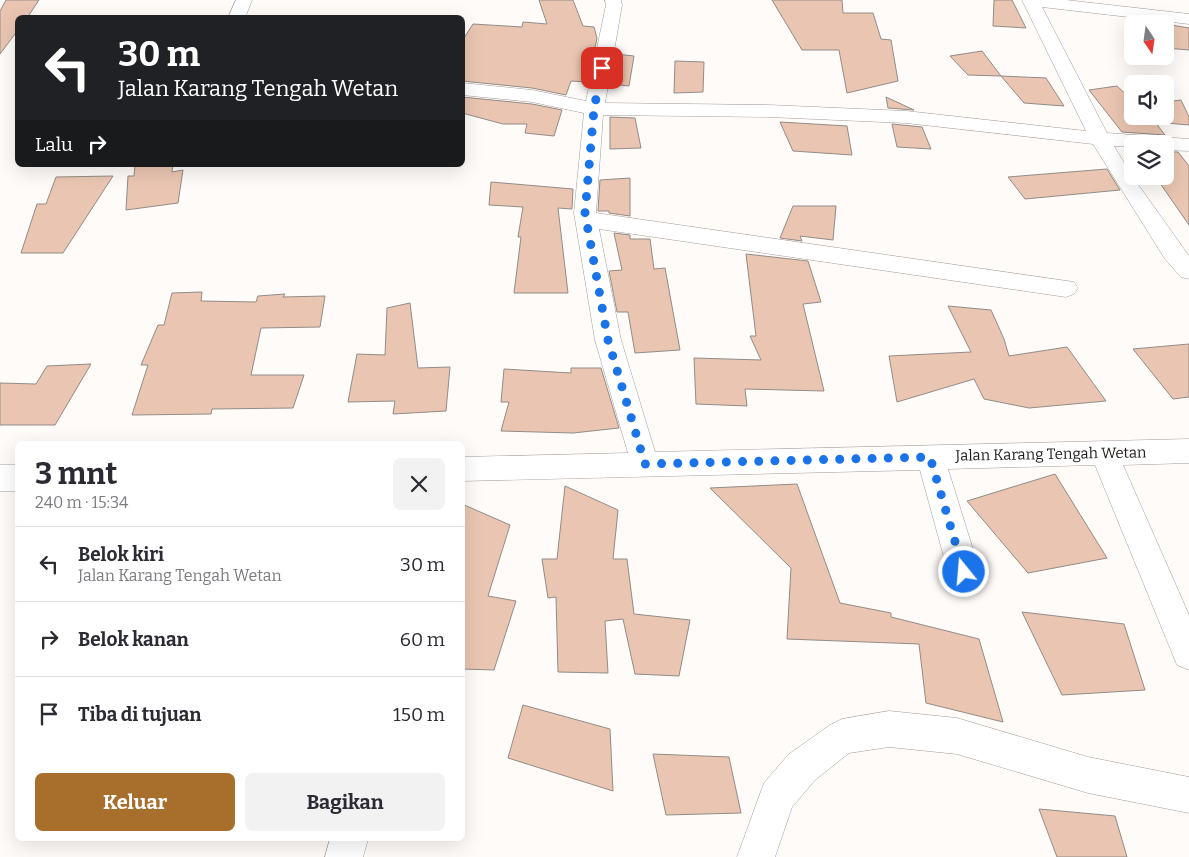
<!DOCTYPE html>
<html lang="id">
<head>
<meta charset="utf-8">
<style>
	:root { --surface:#fff; --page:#f2f2f3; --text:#2b2b33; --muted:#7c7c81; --line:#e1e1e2; --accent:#a76e2c }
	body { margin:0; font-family:Bitter,serif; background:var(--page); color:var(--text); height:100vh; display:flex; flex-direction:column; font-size:19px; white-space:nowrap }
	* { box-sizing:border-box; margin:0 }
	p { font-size:16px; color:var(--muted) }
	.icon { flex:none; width:28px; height:28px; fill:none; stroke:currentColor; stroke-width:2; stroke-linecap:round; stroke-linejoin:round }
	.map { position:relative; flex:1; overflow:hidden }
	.details { position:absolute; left:15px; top:441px; width:450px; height:400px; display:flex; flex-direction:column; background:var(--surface); border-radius:8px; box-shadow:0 5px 20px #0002 }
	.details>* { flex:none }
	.hud { position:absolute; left:15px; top:15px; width:450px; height:152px; border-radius:8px; box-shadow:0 5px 20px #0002; background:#202124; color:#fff; overflow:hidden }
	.needle { width:32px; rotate:167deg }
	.controls { position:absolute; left:1124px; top:15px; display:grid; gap:10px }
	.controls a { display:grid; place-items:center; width:50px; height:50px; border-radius:8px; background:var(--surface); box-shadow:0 5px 20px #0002; font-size:25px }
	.pin { position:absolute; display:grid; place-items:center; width:42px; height:42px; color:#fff; margin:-21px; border-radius:10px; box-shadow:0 2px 8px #0006 }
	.me { position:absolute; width:55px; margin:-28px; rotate:343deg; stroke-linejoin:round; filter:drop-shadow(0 0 4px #0008) }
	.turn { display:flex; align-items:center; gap:18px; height:105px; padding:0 20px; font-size:22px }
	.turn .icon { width:65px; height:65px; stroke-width:2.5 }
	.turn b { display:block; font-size:35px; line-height:42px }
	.then { display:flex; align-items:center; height:48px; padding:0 20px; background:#0003; gap:10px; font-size:19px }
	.round { display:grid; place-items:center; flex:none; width:52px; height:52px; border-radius:8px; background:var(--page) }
	.head { display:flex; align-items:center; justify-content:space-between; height:85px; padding:0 20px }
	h1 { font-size:30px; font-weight:700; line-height:38px }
	.action { display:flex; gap:10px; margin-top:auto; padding:10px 20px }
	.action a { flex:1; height:58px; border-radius:8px; background:var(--accent); color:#fff; font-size:20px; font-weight:700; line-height:58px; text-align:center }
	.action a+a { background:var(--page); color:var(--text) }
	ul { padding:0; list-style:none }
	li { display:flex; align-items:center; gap:15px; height:75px; padding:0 20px; border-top:1px solid var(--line) }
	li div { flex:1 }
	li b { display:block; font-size:19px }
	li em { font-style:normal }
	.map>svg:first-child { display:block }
	.building { fill:#eac6b2; stroke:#938b86 }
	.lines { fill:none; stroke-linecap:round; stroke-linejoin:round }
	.minor-casing { stroke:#a59c98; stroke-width:1 }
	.minor { fill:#fff; fill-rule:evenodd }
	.route { stroke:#1a73e8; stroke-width:9; stroke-dasharray:0 16.2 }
	.labels { text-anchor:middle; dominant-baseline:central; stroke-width:4.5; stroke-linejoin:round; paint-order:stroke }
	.street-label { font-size:15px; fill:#201d1b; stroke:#fff }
</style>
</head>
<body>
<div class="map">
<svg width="1189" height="857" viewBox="0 0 1189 857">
	<rect width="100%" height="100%" fill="#fefbf9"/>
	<!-- building -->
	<path class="building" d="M6 0H39L27 18H18V30L0 54V11Z
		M539 0H573L583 26 594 27 597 38 588 82 571 81 566 95 532 88 462 81V41L473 24 522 27 523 22 547 24Z
		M772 0H842L843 13H873L881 39 891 40 898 81 847 93 839 50H802Z
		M994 0H1012L1026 28 993 26Z
		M1165 24 1189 28V50L1165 48Z
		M982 51 1001 76 968 75 950 56Z
		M615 54 634 56 629 86 610 84Z
		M675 61 704 62 703 92 674 93Z
		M1001 76 1046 78 1064 106 1024 103Z
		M1117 86 1132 100V116H1165V102L1181 100 1189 117V125L1155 122 1165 135 1122 132 1089 90Z
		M462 97 532 104 562 110 554 136 525 133 527 124H503L462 113Z
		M886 97 914 110 888 108Z
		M610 117 635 118 641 148 610 149Z
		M780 122 847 126 852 155 793 151Z
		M892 124 922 127 931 149 897 147Z
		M1165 152H1178L1189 166V225L1155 176H1165Z
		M135 165H173L172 172 183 170 178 203 126 210 128 176H134Z
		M1107 169 1120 190 1025 199 1008 177Z
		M113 176 63 253H21L37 204H46L56 177Z
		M630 178V216L609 213V211H598L600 180Z
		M491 182 573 189 572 209 558 208 568 293H514L521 237H518L523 207 489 205Z
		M793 206H836L833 240 800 236 802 241 780 238Z
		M614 233 630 235V239H650L654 269 665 268 680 350 635 353 628 312H617L609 271 622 270Z
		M746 254 808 261 821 302 803 304 824 391 745 389 747 406 696 404 694 358 761 360 750 336H756Z
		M202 292 201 301 256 302 258 296 285 294 283 297 325 296 320 327 261 328 251 375H304L293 408 212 409 211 414 132 415 148 365H141L158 325H164L172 293Z
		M410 303 418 368 450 367 446 411 393 414 395 401 348 402 357 354 385 355 387 308Z
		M948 306 991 310 1004 339 1009 356 1067 347 1106 401 1029 408 984 399 974 379 897 402 889 356 971 352Z
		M1189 344V397L1173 399 1133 349Z
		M91 364 55 425H0V383L36 384 47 366Z
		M571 368H601L619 428 573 433 501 431 509 402H501L504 369 571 373Z
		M1055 474 1107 558 1028 573 967 501Z
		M797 484 840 603 891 613V617L979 639 1003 722 926 703 919 644 787 639 791 568 710 488Z
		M565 486 618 510 613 559H627L634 614 690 620 679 676 635 674 623 619 605 621 608 673 558 672 556 597 548 598 542 559H557Z
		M462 504 510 525 488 596 516 601 494 670 462 669Z
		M1022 612 1124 624 1145 690 1062 695Z
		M523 705 610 729 613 791 508 758Z
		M653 754 729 757 741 813 666 815Z
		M1039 809 1115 816 1127 857H1057Z"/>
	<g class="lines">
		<!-- minor casing -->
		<g class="minor-casing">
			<path id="minor" d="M236 0H252L245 18H228Z
				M605 0H621L622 5 605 103 769 105 906 111 1086 131 1022 0H1066L1189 14V24L1042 7 1107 133 1189 139V151L1165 150V144H1132V147L1114 146 1132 176 1189 256V279L1181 277 1165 259 1093 144 906 123 769 117 603 115 596 213 1074 282 1078 288 1074 294 1066 297 599 229 621 340 655 452 1189 439V463L1123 465 1189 615V670L1177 665 1095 465 948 469 980 572 975 582 964 587 953 582 948 572 920 470 462 481V457L628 453 595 340 574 213 584 113 532 102 462 95V83L532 90 586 101 606 5Z
				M0 465H18V491H0Z
				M889 711 957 718 1088 757 1189 777V813L1088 793 957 754 889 747 849 753 815 780 792 807 775 857H737L764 783 789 754 830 725 842 719Z
				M330 839H368L363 857H325Z"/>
		</g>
		<!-- minor -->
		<use href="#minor" class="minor"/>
	</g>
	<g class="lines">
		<!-- route -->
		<path class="route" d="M602 68 594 109 585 213 608 340 645 464 930 457 964 572"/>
	</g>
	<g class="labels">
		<!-- street labels -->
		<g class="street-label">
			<text transform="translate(1051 454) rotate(-1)">Jalan Karang Tengah Wetan</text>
		</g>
	</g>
</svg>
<div class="controls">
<a><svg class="needle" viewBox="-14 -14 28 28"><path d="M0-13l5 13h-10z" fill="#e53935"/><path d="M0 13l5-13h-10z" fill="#7c7c81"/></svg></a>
<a><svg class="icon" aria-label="sound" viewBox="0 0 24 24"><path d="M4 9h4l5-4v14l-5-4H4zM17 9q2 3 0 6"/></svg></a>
<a><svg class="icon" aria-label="layers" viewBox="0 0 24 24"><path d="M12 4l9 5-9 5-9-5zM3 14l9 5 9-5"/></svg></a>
</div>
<div class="pin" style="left:602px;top:68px;background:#d93025"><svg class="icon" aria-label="arrive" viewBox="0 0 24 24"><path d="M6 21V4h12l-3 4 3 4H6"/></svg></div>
<svg class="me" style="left:964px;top:572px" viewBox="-20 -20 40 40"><circle r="17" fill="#1a73e8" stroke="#fff" stroke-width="3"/><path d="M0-11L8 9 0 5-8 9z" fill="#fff"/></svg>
<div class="hud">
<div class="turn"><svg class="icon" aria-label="left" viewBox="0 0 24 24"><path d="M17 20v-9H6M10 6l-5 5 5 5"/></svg><div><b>30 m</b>Jalan Karang Tengah Wetan</div></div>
<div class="then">Lalu<svg class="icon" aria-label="right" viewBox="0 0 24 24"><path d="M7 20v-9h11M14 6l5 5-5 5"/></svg></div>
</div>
<section class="details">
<div class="head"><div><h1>3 mnt</h1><p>240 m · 15:34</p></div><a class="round"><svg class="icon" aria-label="close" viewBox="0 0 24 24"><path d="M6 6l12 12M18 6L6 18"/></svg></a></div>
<ul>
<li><svg class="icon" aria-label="left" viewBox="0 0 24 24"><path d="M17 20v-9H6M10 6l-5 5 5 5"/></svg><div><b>Belok kiri</b><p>Jalan Karang Tengah Wetan</p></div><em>30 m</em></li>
<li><svg class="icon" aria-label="right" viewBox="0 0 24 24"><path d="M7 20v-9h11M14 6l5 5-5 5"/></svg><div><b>Belok kanan</b></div><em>60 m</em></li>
<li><svg class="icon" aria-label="arrive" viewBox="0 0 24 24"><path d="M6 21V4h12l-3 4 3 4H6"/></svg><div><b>Tiba di tujuan</b></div><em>150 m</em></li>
</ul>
<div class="action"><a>Keluar</a><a>Bagikan</a></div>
</section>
</div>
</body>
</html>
